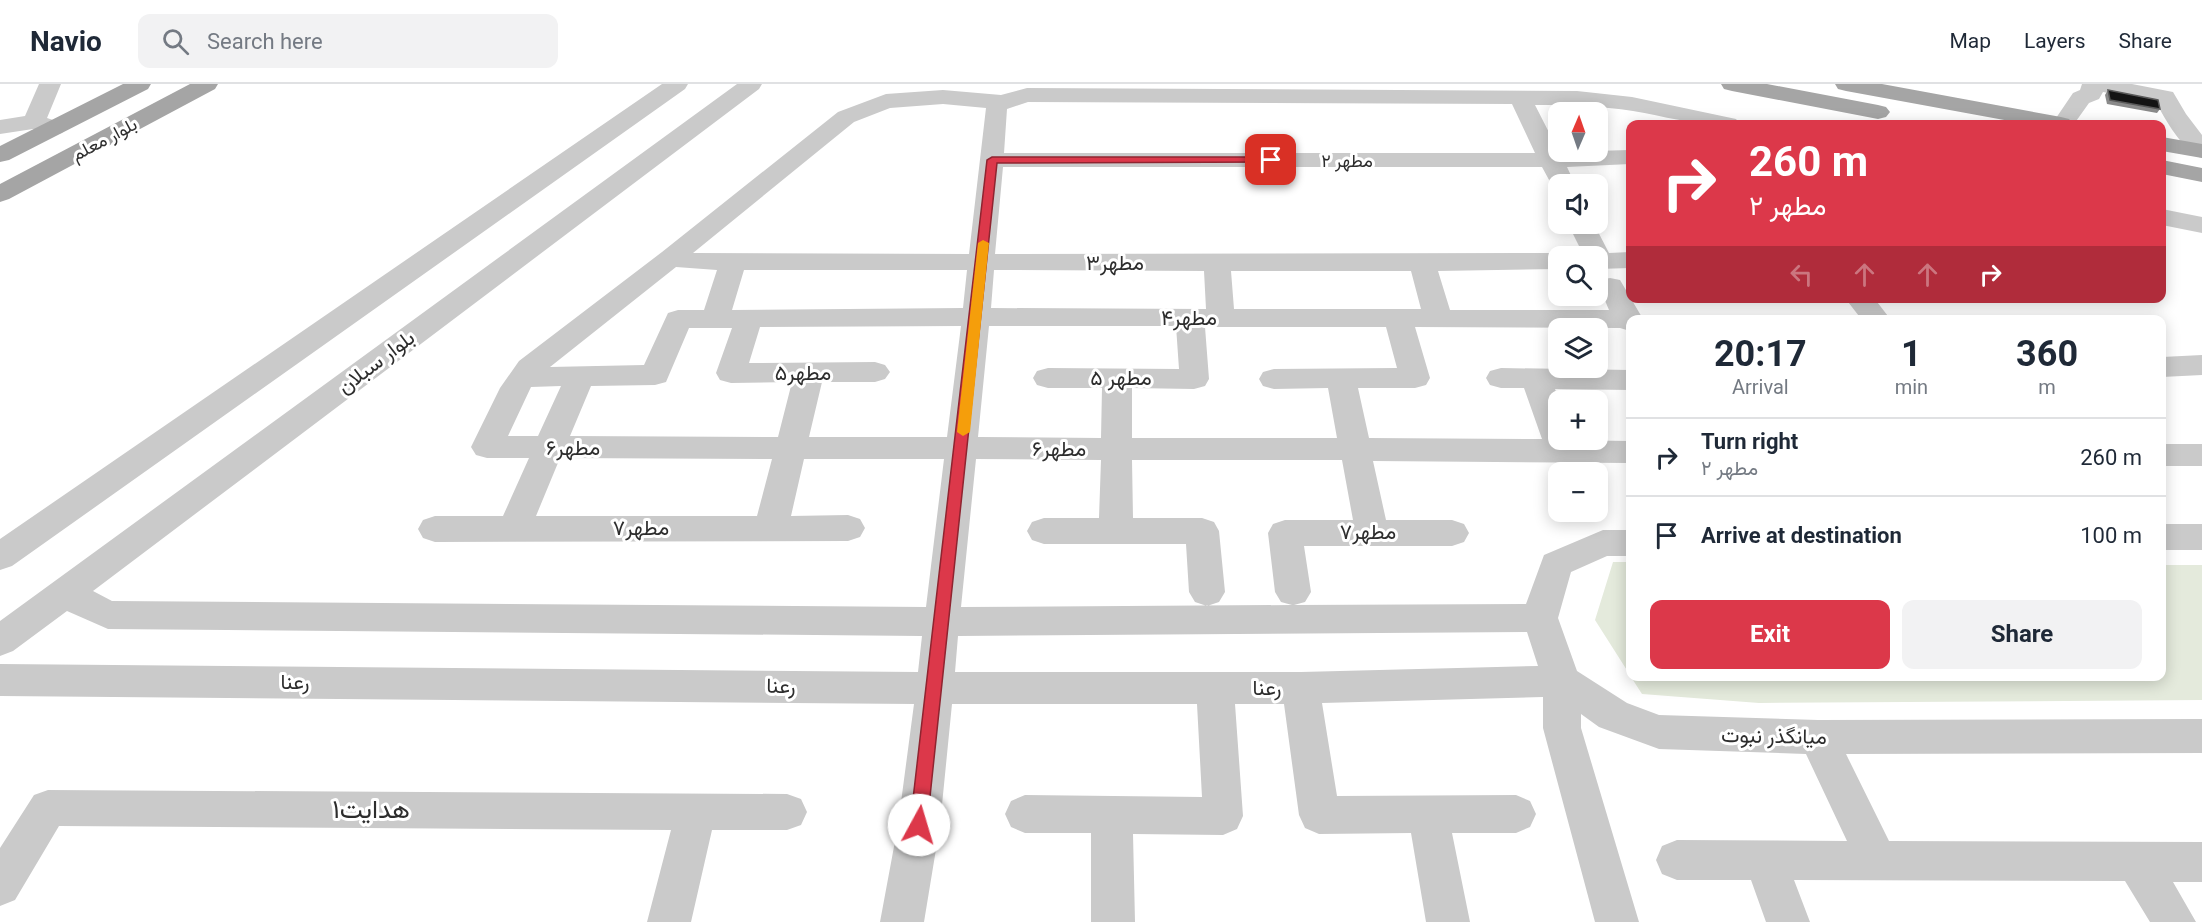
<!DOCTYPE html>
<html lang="en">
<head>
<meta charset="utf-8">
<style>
	:root { --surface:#fff; --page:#f2f2f3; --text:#1f2937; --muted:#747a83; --line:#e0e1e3; --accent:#dc384a }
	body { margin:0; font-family:Roboto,Vazirmatn,sans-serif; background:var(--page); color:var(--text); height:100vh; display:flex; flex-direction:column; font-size:22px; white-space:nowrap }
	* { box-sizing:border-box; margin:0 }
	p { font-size:20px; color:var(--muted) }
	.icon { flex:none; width:33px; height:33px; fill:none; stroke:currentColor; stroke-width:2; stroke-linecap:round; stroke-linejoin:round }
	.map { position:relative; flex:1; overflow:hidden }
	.drawer { position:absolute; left:1626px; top:231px; width:540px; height:366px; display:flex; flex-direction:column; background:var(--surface); border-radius:12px; box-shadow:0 3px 15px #0003 }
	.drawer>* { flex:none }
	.guide { position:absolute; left:1626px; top:36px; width:540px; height:183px; border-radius:12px; box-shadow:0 3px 15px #0003; background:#dc384a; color:#fff; overflow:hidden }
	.needle { width:39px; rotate:2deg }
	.controls { position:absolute; left:1548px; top:18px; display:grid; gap:12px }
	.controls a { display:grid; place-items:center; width:60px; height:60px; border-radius:12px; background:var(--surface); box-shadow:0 3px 15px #0003; font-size:30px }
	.pin { position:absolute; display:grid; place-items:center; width:51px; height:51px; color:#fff; margin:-26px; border-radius:12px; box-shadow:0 3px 9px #0006 }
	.me { position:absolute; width:66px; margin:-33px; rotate:6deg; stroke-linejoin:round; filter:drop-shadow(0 0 4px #0008) }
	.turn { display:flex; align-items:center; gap:21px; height:126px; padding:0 24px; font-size:27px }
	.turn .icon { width:78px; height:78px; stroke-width:2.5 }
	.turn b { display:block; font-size:42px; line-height:51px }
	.lanes { display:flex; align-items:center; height:57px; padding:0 24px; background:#0003; justify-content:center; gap:30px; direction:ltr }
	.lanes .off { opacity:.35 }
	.eta { display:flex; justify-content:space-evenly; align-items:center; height:102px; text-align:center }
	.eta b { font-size:36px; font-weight:700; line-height:42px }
	.primary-button { display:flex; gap:12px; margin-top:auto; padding:12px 24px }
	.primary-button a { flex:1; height:69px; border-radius:12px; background:var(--accent); color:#fff; font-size:24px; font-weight:700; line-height:69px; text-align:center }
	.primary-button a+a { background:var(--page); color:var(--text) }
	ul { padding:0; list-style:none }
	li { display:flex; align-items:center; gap:18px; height:78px; padding:0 24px; border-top:2px solid var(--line) }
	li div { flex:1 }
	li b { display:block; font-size:22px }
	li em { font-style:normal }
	header { display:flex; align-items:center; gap:36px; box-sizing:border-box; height:84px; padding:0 30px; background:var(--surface); border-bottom:2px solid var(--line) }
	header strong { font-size:28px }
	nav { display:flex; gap:33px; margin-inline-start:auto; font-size:21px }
	.search { width:420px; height:54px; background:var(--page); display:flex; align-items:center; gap:15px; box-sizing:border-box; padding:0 21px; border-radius:12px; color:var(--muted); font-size:22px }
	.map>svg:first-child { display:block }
	.green { fill:#e4eadc }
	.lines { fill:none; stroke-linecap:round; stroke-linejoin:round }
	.minor { fill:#cacaca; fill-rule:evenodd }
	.major { fill:#a5a5a5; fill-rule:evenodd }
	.wall { fill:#8a8a8a }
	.building { fill:#141414; stroke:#5a5a5a; stroke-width:1.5 }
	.route { fill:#dc384a; stroke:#8f2430; stroke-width:1.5 }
	.slow { fill:#f59e0b }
	.labels { text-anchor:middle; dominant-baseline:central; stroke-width:6; stroke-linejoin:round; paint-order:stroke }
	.far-street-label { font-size:18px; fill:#2d2d2d; stroke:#fff }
	.street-label { font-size:21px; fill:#2d2d2d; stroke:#fff }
	.near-street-label { font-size:26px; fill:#2d2d2d; stroke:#fff }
</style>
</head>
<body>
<header>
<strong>Navio</strong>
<div class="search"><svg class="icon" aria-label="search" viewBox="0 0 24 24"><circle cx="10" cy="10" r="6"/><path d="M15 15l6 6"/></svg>Search here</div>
<nav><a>Map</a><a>Layers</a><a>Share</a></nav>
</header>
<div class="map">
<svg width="2202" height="838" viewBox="0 0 2202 838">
	<rect width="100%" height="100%" fill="#fff"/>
	<!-- green -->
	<path class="green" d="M1613 478H1630V591L1595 536Z
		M2162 481H2202V616L1759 619 1642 610 1631 593 2162 592Z"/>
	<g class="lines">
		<!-- minor -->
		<path class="minor" d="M39 0H61L47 34 62 39 66 44 62 49 54 51 33 45 0 50V36L25 32Z
			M662 0H688L685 5 12 482 0 486V455Z
			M737 0H762L759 5 93 507 112 517 926 523 944 375H804L791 432 848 431 860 435 865 444 860 453 848 457 435 458 423 454 418 445 423 436 435 432H503L529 374H487L476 371 471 363 500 304 519 277 662 168 838 28 886 10 943 6 1001 11 1027 4 1577 7 1632 13 1736 35 1740 40C1703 44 1669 33 1633 27 1601 22 1568 21 1535 21L1559 68 1630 66V80L1567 83 1575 100H1558V106L1554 105 1542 83H1003L995 170 1558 169 1568 172H1558V185L1438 187 1450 226H1609L1598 200 1600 196 1610 194 1620 196 1643 235 1630 236V247L1620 244 1415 243 1430 294 1426 301 1415 304H1358L1369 354 1542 355 1524 304H1501L1490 301 1486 294 1490 287 1501 284 1630 286V306L1555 305 1559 316 1558 356 1630 357V379L1373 377 1386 436H1452L1464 440 1469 449 1464 458 1452 462H1304L1311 508 1305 518 1294 521 1526 520 1544 471 1603 446H1630V472H1607L1571 488 1558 534 1577 587 1627 619 1659 631 1818 636 2202 635V669L1846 670 1889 757 2202 758V798H2173L2196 838H2150L2125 797 1794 796 1810 838H1766L1751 796H1677L1662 790 1656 776 1662 762 1677 756 1847 757 1806 670 1659 665 1599 643 1581 630V644L1639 838H1595L1543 644V613L1322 619 1337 712 1516 711 1530 717 1536 730 1530 743 1516 749H1452L1470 838H1426L1411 749 1319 750 1305 744 1299 731 1284 620H1235L1243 732 1237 745 1223 751 1133 750 1135 838H1091V749H1025L1011 743 1005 730 1011 717 1025 711 1202 713 1197 620H952L940 741 924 838H880L898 741 914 620 0 612V580L918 588 922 552 108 545 67 527 13 567 0 572V537ZM1028 18 1512 20 1535 69H1004L1007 25ZM943 20 986 24 969 170 693 169 854 38 890 24ZM676 183 717 186 704 226H678L668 229 644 281 550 283ZM744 186H967L963 224 732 226ZM994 186 1204 187 1206 225 991 224ZM1231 187H1411L1421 225H1234ZM961 242 947 353H809L822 298H875L885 295 890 288 885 281 875 278 749 279 760 243ZM989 242H1176L1179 285 1048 284 1037 287 1033 294 1037 301 1048 304H1102L1101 354 978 353ZM1205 243H1386L1397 284 1274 285 1263 288 1259 295 1263 302 1274 305 1328 304 1337 354H1132V304L1194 305 1205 302 1209 295ZM689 244H732L716 289 720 296 731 299 792 298 778 353 570 352 591 302 655 301 666 298ZM561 302 538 352H508L531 303ZM560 374 772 375 757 432H536ZM976 375 1101 376 1099 434H1044L1032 438 1027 447 1032 456 1044 460H1186L1189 508 1195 518 1207 522 1219 518 1225 508 1219 447 1214 438 1202 434H1133L1132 376H1342L1353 436H1285L1273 440 1268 449 1275 508 1281 518 1292 521 961 523ZM1527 548 1538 582 1301 588H955L958 552Z
			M2082 0H2132L2173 8 2186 30 2202 51V74C2185 70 2164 34 2156 18L2103 8 2099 15 2089 19 2074 40H2052L2073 9 2080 6Z
			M2162 125 2202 133V149L2162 141Z
			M1568 140H1594L1609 169 1630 168V184L1598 185V172H1584Z
			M1845 214H1874L1891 236H1862Z
			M2202 271V291L2162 293V273Z
			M2162 360H2202V382H2162Z
			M2162 440H2202V466H2162Z
			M48 706 787 710 801 715 807 728 801 741 787 746H712L691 838H647L671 746 59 742 15 816 0 822V764L34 711Z"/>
		<!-- major -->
		<path class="major" d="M123 0H151L148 5 9 76 0 78V62Z
			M190 0H218L215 5 9 115 0 118V100Z
			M1721 0H1767L1878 21 1886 23 1890 28 1886 33 1878 35 1732 7 1724 5Z
			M1835 0H1882L2061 33 2069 35 2073 40H2026L1846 7 1838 5Z
			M2162 53 2202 60V74L2162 67Z
			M2162 76 2202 84V98L2162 90Z"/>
	</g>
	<!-- wall -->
	<path class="wall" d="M2108 6 2160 25 2157 29 2107 20 2105 11Z"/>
	<!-- building -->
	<path class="building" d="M2108 6 2158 16 2160 25 2110 16Z"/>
	<!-- route -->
	<path class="route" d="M1271 73 1276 76 1275 78 997 79 927 741 925 746 919 749 913 746 910 741 987 76 992 73Z"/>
	<!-- slow -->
	<path class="slow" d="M983 156 989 159 970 348 963 352 957 348 978 159Z"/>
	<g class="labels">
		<!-- far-street labels -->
		<g class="far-street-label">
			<text transform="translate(104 55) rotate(-28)">بلوار معلم</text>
			<text x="1347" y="76">مطهر ۲</text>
		</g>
		<!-- street labels -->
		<g class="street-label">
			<text x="1115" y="179">مطهر۳</text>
			<text x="1189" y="234">مطهر۴</text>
			<text transform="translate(376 278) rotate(-37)">بلوار سبلان</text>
			<text x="803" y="289">مطهر۵</text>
			<text x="1121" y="294">مطهر ۵</text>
			<text x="573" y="364">مطهر۶</text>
			<text x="1059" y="365">مطهر۶</text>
			<text x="641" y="444">مطهر۷</text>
			<text x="1368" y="448">مطهر۷</text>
			<text x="295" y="598">رعنا</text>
			<text transform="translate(781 602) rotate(1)">رعنا</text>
			<text x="1267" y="604">رعنا</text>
			<text transform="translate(1774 652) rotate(1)">میانگذر نبوت</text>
		</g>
		<!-- near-street labels -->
		<g class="near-street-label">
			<text x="371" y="725">هدایت۱</text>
		</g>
	</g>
</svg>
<div class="controls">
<a><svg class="needle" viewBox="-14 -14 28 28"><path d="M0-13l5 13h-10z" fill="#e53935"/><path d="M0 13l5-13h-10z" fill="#747a83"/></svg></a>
<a><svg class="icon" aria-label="sound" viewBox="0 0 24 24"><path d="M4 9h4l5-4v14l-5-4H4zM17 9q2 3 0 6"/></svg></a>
<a><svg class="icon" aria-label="search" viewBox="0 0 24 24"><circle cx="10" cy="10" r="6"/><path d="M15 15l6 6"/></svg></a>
<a><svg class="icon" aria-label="layers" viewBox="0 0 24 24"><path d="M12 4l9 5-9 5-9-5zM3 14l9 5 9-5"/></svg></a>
<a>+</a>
<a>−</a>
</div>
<div class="pin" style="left:1271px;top:76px;background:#d93025"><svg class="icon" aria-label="arrive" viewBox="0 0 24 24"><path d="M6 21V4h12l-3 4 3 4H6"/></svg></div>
<svg class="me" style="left:919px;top:741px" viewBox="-20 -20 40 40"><circle r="19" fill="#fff"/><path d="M0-13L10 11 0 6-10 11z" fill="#dc384a"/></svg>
<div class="guide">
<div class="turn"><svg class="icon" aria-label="right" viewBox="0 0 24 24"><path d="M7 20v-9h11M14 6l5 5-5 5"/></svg><div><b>260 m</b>مطهر ۲</div></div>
<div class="lanes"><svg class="icon off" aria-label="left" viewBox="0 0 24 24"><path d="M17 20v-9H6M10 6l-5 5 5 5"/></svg><svg class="icon off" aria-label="ahead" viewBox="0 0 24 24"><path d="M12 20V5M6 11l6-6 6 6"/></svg><svg class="icon off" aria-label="ahead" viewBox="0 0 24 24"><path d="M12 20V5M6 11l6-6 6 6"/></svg><svg class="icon" aria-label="right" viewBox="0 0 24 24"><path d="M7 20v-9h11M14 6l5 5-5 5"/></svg></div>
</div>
<section class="drawer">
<div class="eta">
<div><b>20:17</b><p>Arrival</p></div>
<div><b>1</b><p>min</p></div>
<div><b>360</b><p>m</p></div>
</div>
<ul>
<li><svg class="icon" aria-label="right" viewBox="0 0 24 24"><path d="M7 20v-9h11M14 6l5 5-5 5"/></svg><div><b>Turn right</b><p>مطهر ۲</p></div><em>260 m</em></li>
<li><svg class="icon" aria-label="arrive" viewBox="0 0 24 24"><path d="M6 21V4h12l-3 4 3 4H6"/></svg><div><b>Arrive at destination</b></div><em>100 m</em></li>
</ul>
<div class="primary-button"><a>Exit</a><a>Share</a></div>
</section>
</div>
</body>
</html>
